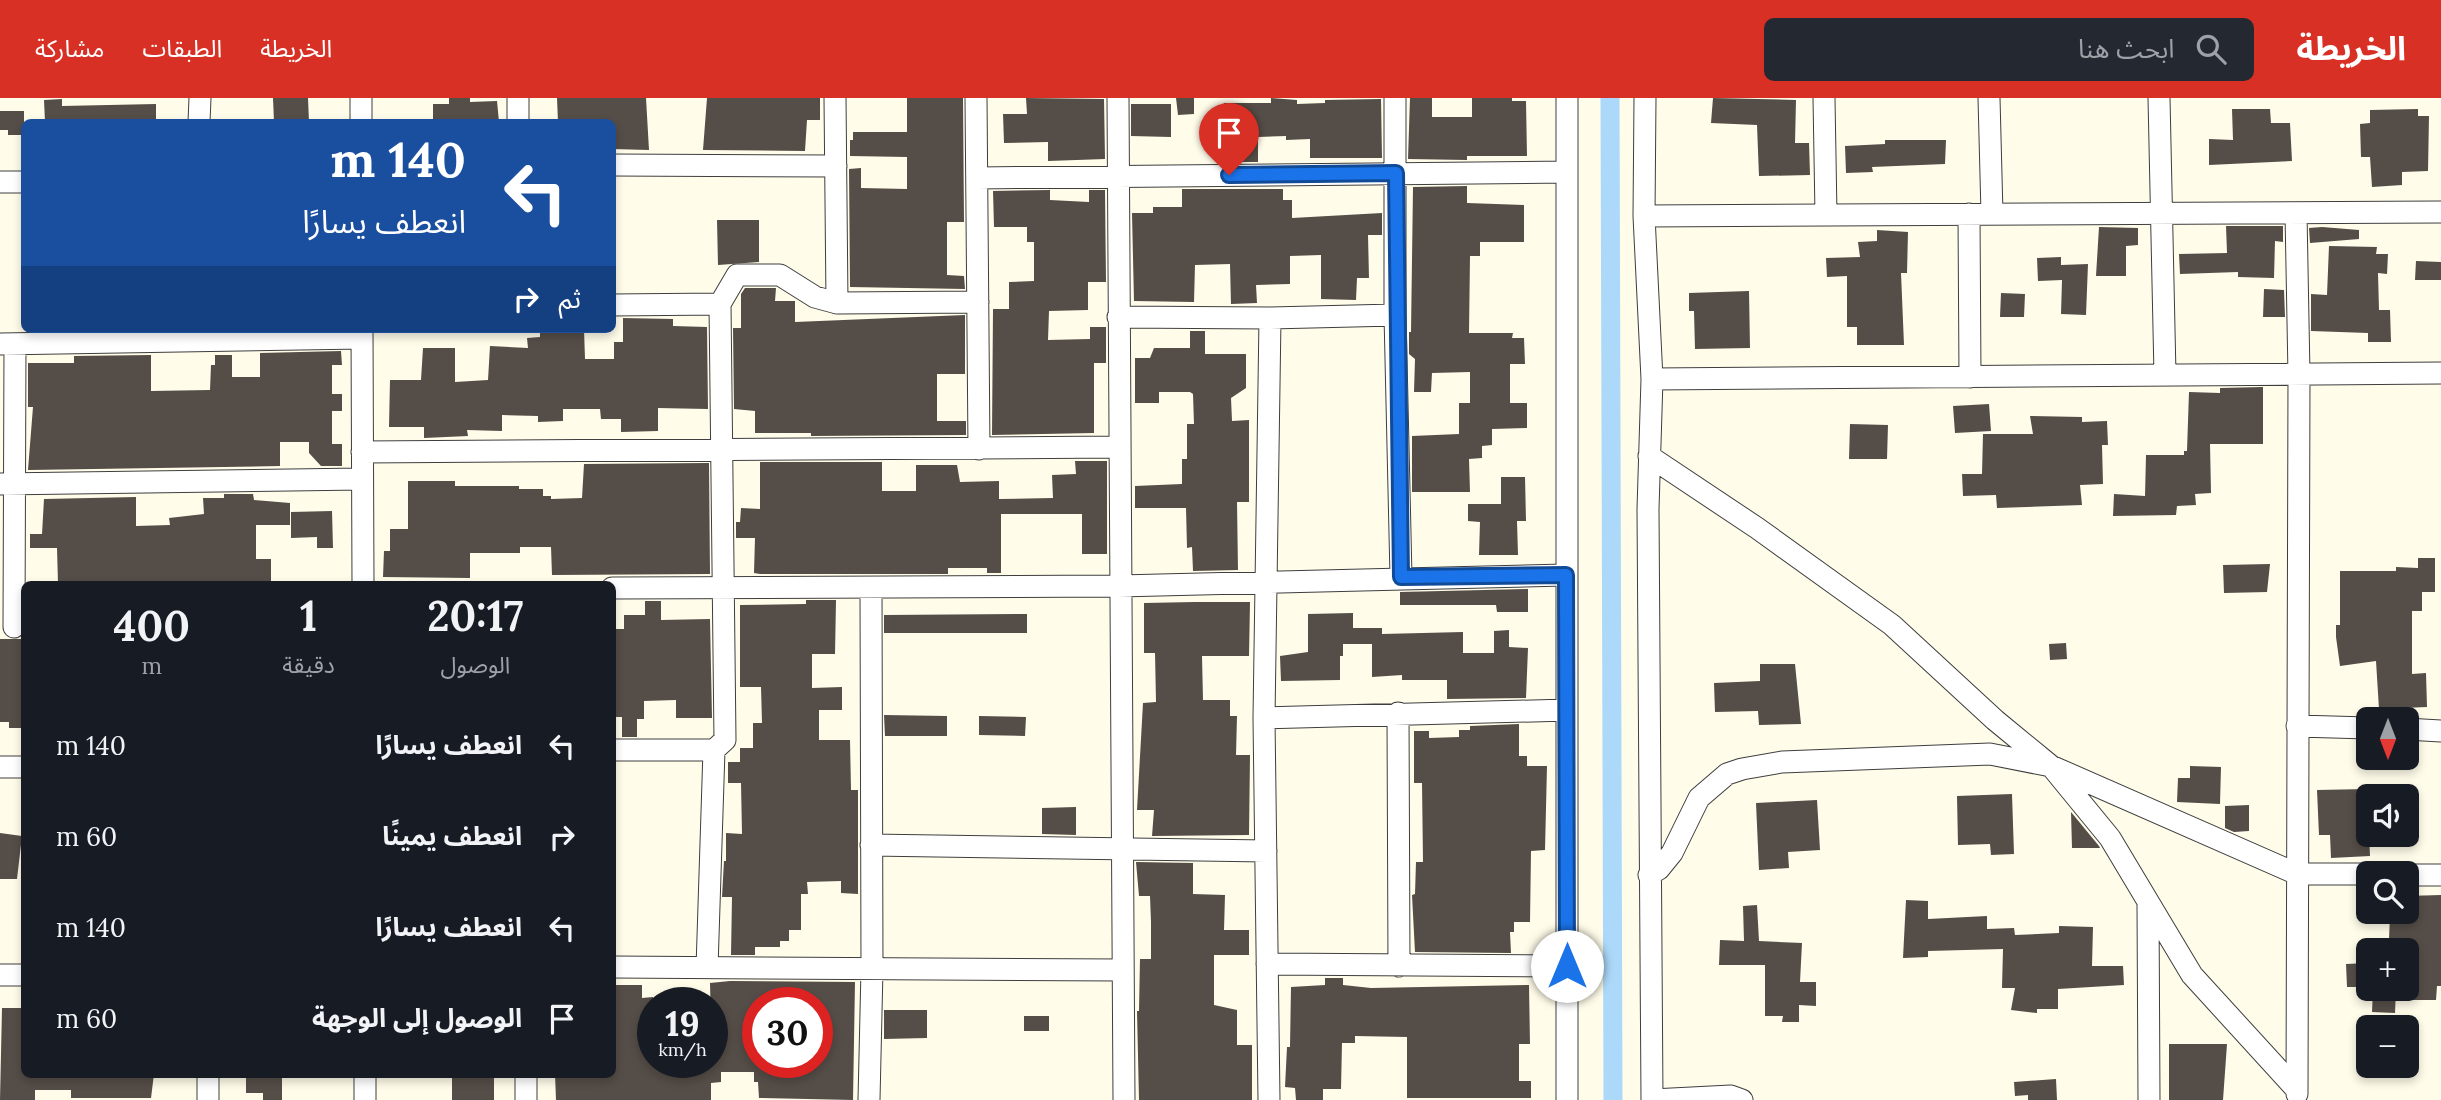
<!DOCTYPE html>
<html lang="ar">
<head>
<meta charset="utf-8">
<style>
	:root { --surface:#171b24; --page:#242831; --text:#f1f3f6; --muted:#9ea1a6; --accent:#d93025 }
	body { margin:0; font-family:Lora,"Noto Sans Arabic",serif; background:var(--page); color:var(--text); direction:rtl; height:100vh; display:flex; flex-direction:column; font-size:26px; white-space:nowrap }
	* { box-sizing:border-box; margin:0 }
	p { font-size:23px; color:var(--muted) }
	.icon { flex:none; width:38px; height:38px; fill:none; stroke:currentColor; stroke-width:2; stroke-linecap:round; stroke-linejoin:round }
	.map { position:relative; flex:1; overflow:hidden; direction:ltr }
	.panel { position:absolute; left:21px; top:483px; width:595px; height:497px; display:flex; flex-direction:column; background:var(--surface); border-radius:10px; box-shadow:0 4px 10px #0003; direction:rtl }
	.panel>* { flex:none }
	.hud { position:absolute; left:21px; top:21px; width:595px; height:214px; border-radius:10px; box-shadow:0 4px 10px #0003; direction:rtl; background:#1a4fa0; color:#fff; overflow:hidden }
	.needle { width:46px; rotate:180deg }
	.fabs { position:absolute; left:2356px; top:609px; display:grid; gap:14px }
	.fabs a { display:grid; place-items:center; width:63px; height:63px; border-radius:10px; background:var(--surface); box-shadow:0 4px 10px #0003; font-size:35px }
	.speed { position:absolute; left:637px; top:889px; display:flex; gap:14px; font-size:35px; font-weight:700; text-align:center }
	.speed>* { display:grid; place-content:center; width:91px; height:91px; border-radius:50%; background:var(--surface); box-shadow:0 4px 10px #0003; line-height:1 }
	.speed small { font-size:18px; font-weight:400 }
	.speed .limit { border:10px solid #d22; background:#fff; color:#111 }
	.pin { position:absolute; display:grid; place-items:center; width:60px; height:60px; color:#fff; margin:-72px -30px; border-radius:50% 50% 50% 0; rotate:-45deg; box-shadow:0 0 7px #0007 }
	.pin .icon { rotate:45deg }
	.me { position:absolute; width:77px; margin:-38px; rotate:0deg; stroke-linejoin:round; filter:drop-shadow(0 0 5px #0008) }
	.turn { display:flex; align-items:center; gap:24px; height:147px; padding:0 35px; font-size:32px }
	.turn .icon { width:91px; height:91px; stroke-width:2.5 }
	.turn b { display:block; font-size:49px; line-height:60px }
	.then { display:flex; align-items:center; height:66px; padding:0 35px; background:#0003; gap:14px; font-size:26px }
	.eta { display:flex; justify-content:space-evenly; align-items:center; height:119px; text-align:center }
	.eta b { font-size:42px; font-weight:700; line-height:49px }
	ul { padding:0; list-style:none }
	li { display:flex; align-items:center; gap:21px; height:91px; padding:0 35px }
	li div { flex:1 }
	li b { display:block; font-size:26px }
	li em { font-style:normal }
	header { display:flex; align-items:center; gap:42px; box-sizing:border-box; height:98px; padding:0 35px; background:var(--accent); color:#fff }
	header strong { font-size:33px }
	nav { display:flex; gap:38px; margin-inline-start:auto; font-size:24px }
	.search { width:490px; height:63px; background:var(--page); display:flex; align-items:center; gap:18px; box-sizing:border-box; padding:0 24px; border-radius:10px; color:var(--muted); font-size:26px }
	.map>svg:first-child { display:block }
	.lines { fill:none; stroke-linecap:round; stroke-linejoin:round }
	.canal { stroke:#acd9f9; stroke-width:19 }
	.building { fill:#554d47; fill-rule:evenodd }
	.minor-casing { stroke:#3e3e3e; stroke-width:23 }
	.minor { stroke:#fff; stroke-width:21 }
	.route-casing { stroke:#114b97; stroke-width:18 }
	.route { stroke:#1a73e8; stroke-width:12 }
</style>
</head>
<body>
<header>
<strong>الخريطة</strong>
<div class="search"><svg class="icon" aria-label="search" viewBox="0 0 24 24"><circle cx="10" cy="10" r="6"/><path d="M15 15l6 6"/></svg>ابحث هنا</div>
<nav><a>الخريطة</a><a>الطبقات</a><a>مشاركة</a></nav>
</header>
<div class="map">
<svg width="2441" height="1002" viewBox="0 0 2441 1002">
	<rect width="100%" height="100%" fill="#fffcea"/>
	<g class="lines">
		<!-- canal -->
		<path class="canal" d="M1610 0 1613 1002"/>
	</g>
	<!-- building -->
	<path class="building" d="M273 0H308L309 24H274Z
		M449 0H470V4L497 3 499 24H433V6H449Z
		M557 0H646L649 52 612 51V24H558Z
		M707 0H820V22H807L805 53 703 52Z
		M907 0H963L964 124H947V177L964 178 965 191 850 189 849 71 861 70V90L907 91V59L850 58V42H853V34H907Z
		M1026 0 1104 1 1105 61 1048 63V44L1004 45 1003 16H1027Z
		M1176 0H1194V16L1178 17Z
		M1271 0 1297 2V6L1325 5V2L1381 1 1382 60H1310V41L1286 42V38L1258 39V64H1231L1232 27H1223L1224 5H1271Z
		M1410 0H1432V19H1472V0H1512V3H1526L1527 58H1467V62L1408 61Z
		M1713 0 1796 2 1795 45H1809L1810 77 1759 78 1757 27 1711 25Z
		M62 1V8L156 6V24H45L44 2Z
		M1131 6H1171V39L1131 38Z
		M2232 11H2270L2271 25H2290L2292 63 2209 67V41L2233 42Z
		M2418 11V18H2429L2428 73 2402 74V87L2372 89 2370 59H2361L2360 26 2370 25V12Z
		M0 13H24V37H8V32H0Z
		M1885 42H1946L1945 66 1872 69 1873 74 1846 75 1845 48 1885 46Z
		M1467 88V105L1524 107V144H1480V158H1470L1469 235H1513L1512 240H1524L1525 266H1510V305H1527V330L1492 331V347L1482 348V360L1469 361 1470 394H1412V338L1459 336V305H1470V274L1432 275 1431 294H1414L1415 261 1409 256V234H1411L1413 89Z
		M1182 91H1283V102H1292V120L1382 115V137H1368L1369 180H1357L1356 202 1321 201V157L1290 158V186L1256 187 1257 205 1231 206 1230 166 1195 167 1194 204 1134 203 1132 115H1153V109H1182Z
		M1050 92V102L1089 104V92H1105L1106 184H1088V212L1049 213 1048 242 1090 241V229H1106V265H1094V335L992 337 993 211H1009V184L1034 183V144H1027V129H994L993 93Z
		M717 122H759V164L718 167Z
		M2226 128H2283V144L2275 143 2274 180 2238 179V174L2180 176 2179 156 2227 155Z
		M2099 129 2138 130V147L2126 148V178H2096Z
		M2322 129 2359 132V141L2310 145 2309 130Z
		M1877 132 1908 134 1907 175H1901L1904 247H1857V229H1847V178L1827 179 1826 160 1860 159 1858 144 1877 143Z
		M2329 148 2377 149 2376 156H2388L2387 176 2378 175 2379 212H2390L2391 244H2368V235L2311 233V196L2327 197Z
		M2061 159V167L2088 166 2086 217 2061 216 2062 182 2038 183 2037 160Z
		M2416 163 2441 164V182H2415Z
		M745 190H776L775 203H795V224L965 217V276H937V323H966V337L811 338V335H755V313L734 311 733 230H741V196Z
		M2264 191 2284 192 2285 219H2263Z
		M1749 193 1750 250 1695 251 1694 213H1689V195Z
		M2001 195 2025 196 2024 219H2000Z
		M623 220 673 221V228L707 229 708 311 658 310V333L621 334V321H601L600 311H563V323L538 324V318L502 317V333L467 332 468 338 424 340V329H389L390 282H421L423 250H455V284L488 282 490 248 528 250 527 240 540 239V231H584L585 261H614V244H623Z
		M1190 233H1205V256H1246V290L1231 300 1232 323 1249 322V404H1237L1238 472 1193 473 1192 449 1187 450 1186 410H1135V388L1182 386V361H1187V326H1194L1193 296 1190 294H1159V305H1135V260H1150L1154 250H1190Z
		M341 253 342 267H332V296H342V313H332V346H342V368H321L309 355V344H280V368L28 372 33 309H28V265H74V258L151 257V293L210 292 211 267H215V257H232V279H260V255Z
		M2263 289V346H2210L2211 395 2195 396 2196 407 2177 408 2176 417 2113 418 2114 396 2145 398 2146 357H2184V353H2187L2189 294 2220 295V290Z
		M1989 306 1991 333 1955 335 1953 308Z
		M2030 318 2082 319V324L2107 323 2108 347H2102L2103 386 2080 387 2082 407 1997 410 1996 397 1963 398 1962 376H1982L1983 336H2033Z
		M1850 326 1888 327 1887 361H1849Z
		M1075 363H1107V456H1082V416H1001V475H987V470H948V476H760L754 475 755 440H736V424H740L741 410 760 411V364H882V393H916V367H957L960 384 999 383V401L1053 400 1052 377 1076 376Z
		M709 365 710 476 552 477 551 449H520V455H470V480L383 479 384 453H390V431H408V383H455V388H519V391H543V398H551V401L582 400 584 366Z
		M1501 379H1525L1526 423H1517L1518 457H1479L1480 424 1468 423V406H1501Z
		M224 396H253L254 402 290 405V427H256V461H271V486H58L57 450H30V436H42L44 401 136 399V428L170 427 169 420 204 416 203 400H224Z
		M332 413 333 450H317V439L291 440V414Z
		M2418 460H2435V494H2422V513H2412V576L2426 575 2427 609 2379 611 2376 563 2340 568 2336 539V527H2340V473H2396V469L2418 470Z
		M2270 466 2267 494 2224 495 2223 467Z
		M1528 491V514H1497L1496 507H1400V494Z
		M806 502H836L835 556H812V590L842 589V612H819V642H850L851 692H858V796L841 795V783L807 784 808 796H801V832H789V843H780V849H755V857H731L732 799H722L724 763H726V735L742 736 741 685H728V664H740V650H753V625H762L761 589H740V507L806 506Z
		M645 503H661V522L710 521 712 620H676V602L644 603V621H637V639H622V619H612V531H624V517H645Z
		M1195 504H1250L1249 558H1202L1203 602H1230V618H1237L1236 657H1250L1249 737 1152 738 1154 712H1137L1143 605 1156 604 1155 555H1144V505Z
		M1353 515V530H1382V536L1463 534V555H1494V533L1509 532V549L1528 550 1526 600 1447 601V582H1402V577L1372 579V546H1343V558H1340V582L1281 583 1280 558 1308 554V516Z
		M1027 516V535H884V517Z
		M0 541H24V630H9V624H0Z
		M2066 545 2067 561 2050 562 2049 546Z
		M1760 566H1795L1801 626 1759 627 1758 613 1715 614 1714 585 1760 583Z
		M884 617 947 618V638H885Z
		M979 618 1026 619 1025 638 979 637Z
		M1519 626V658H1527V668H1547L1545 752 1531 753 1530 824H1514V834H1510L1511 855 1415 854 1412 797 1415 796 1416 764H1423L1422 685H1414V633H1429V640L1459 639V632H1470V628Z
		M2190 668 2221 669 2220 706 2177 704 2178 680H2190Z
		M2367 691 2370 758 2331 760 2330 737H2319L2317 692Z
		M2012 696 2014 756 1991 757 1990 746 1958 747 1957 698Z
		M1817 702 1820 752 1788 754 1789 770 1759 772 1756 705Z
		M2249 707V733L2234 734 2225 730V708Z
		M1076 709V737L1042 736V710Z
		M2071 714 2099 748 2100 750H2072Z
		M0 735 22 738 17 781H0Z
		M1136 764 1193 765V796L1225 797 1224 832H1249V857H1214V907L1237 912V947H1252V1002H1139L1137 913H1139L1140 861H1151V824L1150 798H1139Z
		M2441 797V888H2437L2436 902H2406V852L2404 842 2389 841 2390 817 2406 818V798Z
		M1906 802 1928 803V821L1987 818V831L2014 830 2015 837 2059 835V828L2093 829 2092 868H2123L2124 887 2058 891V911H2037V915L2011 912 2015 890H2002L2003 851 1928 853V859L1903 860Z
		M1757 807 1759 843 1802 845 1800 884H1816V908L1799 907V924H1782L1783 918H1765V867H1719L1720 842 1744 843 1743 808Z
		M2368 865V889H2347L2346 866Z
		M1325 880H1343V887L1371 890 1529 887 1530 946H1519V983H1531V1000H1407V939L1355 938V945H1342L1341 991H1323V1002H1296L1295 990 1285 989 1287 949H1290L1291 889 1325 887Z
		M730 883 855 884 853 1002 759 1000 758 984H754V974H721V984L711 985V1002H556L555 976H612V887H642V900L653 899V964H712L710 885ZM758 905H817V964H758Z
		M2373 891H2396L2395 915 2372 914Z
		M2 910H24L23 976H154L151 1000H71V992H35V1002H0Z
		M884 912H927V940L884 941Z
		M1024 918H1049V933H1024Z
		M2169 946H2227L2223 1002H2169Z
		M246 976H282V1002H263V995H246Z
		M452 976H494V1002H452Z
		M2056 981 2057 1002H2028V997L2015 998 2014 984Z"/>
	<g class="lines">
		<!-- minor casing -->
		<g class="minor-casing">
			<path id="minor" d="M361 0V24
				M518 0V24
				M835 0 837 205
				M976 0 979 351
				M1118 0 1124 1002
				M1395 0V217L1401 479
				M1567 0V1002
				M1645 0 1644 118 1652 281 1648 411 1652 1002
				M1824 0 1826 117
				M1989 0 1992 116
				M2159 0 2165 277
				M199 24 200 0
				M612 67 836 68
				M977 80 1567 74
				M0 84H24
				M2296 115 2299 277 2297 996
				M1969 116 1970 279
				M1644 118 2441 114
				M612 207 720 206 737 177H780L815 199 837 205 978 204
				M1118 219 1270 220 1395 217
				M362 231 363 486
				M0 246 362 240
				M1652 281 2441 275
				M362 354 1118 349
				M1649 358 1757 430 1892 527 1995 622 2051 668 2110 740 2192 877 2297 992
				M0 386 362 381
				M612 490 1119 488 1565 477
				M14 529 15 246
				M1398 615 1399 868
				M1264 620 1567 612
				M2297 628 2368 630
				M2406 631 2441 633
				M612 652H714
				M0 669H24
				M871 747 1266 753
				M1649 777 1659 771 1672 755 1699 700 1727 676 1742 671 1782 664 1990 656 2051 668 2297 776H2368
				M2406 777H2441
				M2148 805 2149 1002
				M1267 866 1567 868
				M612 869 1122 872
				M707 870 714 652 725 642 720 206
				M0 877H24
				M208 976V1002
				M365 976V1002
				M526 1002V976
				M869 1002 872 871 871 491
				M1269 1002 1264 620 1270 220
				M1652 1002 1731 998 1742 1002"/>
		</g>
		<!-- minor -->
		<use href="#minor" class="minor"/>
	</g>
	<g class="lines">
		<!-- route casing -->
		<g class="route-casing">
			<path id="route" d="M1229 77 1396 75 1401 479 1566 477 1567 868"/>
		</g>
		<!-- route -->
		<use href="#route" class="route"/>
	</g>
</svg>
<div class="fabs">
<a><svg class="needle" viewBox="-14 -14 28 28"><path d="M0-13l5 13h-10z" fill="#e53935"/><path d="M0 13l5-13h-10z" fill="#9ea1a6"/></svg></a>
<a><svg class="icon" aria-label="sound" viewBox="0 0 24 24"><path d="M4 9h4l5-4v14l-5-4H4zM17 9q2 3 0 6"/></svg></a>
<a><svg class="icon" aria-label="search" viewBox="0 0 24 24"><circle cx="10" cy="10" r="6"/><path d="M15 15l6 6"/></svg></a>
<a>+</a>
<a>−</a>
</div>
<div class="speed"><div>19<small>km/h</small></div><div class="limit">30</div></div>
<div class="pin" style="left:1229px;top:77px;background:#d93025"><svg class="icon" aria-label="arrive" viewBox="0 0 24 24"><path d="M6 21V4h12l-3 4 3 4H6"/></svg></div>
<svg class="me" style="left:1567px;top:868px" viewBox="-20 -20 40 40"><circle r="19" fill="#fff"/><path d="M0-13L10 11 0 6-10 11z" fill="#1a73e8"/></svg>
<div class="hud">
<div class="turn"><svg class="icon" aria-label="left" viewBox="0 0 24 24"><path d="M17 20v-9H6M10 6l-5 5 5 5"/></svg><div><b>140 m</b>انعطف يسارًا</div></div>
<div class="then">ثم<svg class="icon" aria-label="right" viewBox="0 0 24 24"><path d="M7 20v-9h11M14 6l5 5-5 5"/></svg></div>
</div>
<section class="panel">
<div class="eta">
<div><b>20:17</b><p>الوصول</p></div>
<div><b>1</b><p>دقيقة</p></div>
<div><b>400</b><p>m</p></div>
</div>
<ul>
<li><svg class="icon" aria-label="left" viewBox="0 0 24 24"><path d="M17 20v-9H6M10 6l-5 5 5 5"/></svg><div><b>انعطف يسارًا</b></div><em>140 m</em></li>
<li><svg class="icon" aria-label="right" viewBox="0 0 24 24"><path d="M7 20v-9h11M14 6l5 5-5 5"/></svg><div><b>انعطف يمينًا</b></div><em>60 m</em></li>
<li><svg class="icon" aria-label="left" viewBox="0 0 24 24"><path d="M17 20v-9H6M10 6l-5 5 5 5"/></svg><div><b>انعطف يسارًا</b></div><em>140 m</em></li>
<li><svg class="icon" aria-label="arrive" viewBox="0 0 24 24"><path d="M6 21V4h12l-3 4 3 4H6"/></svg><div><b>الوصول إلى الوجهة</b></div><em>60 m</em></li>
</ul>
</section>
</div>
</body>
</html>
